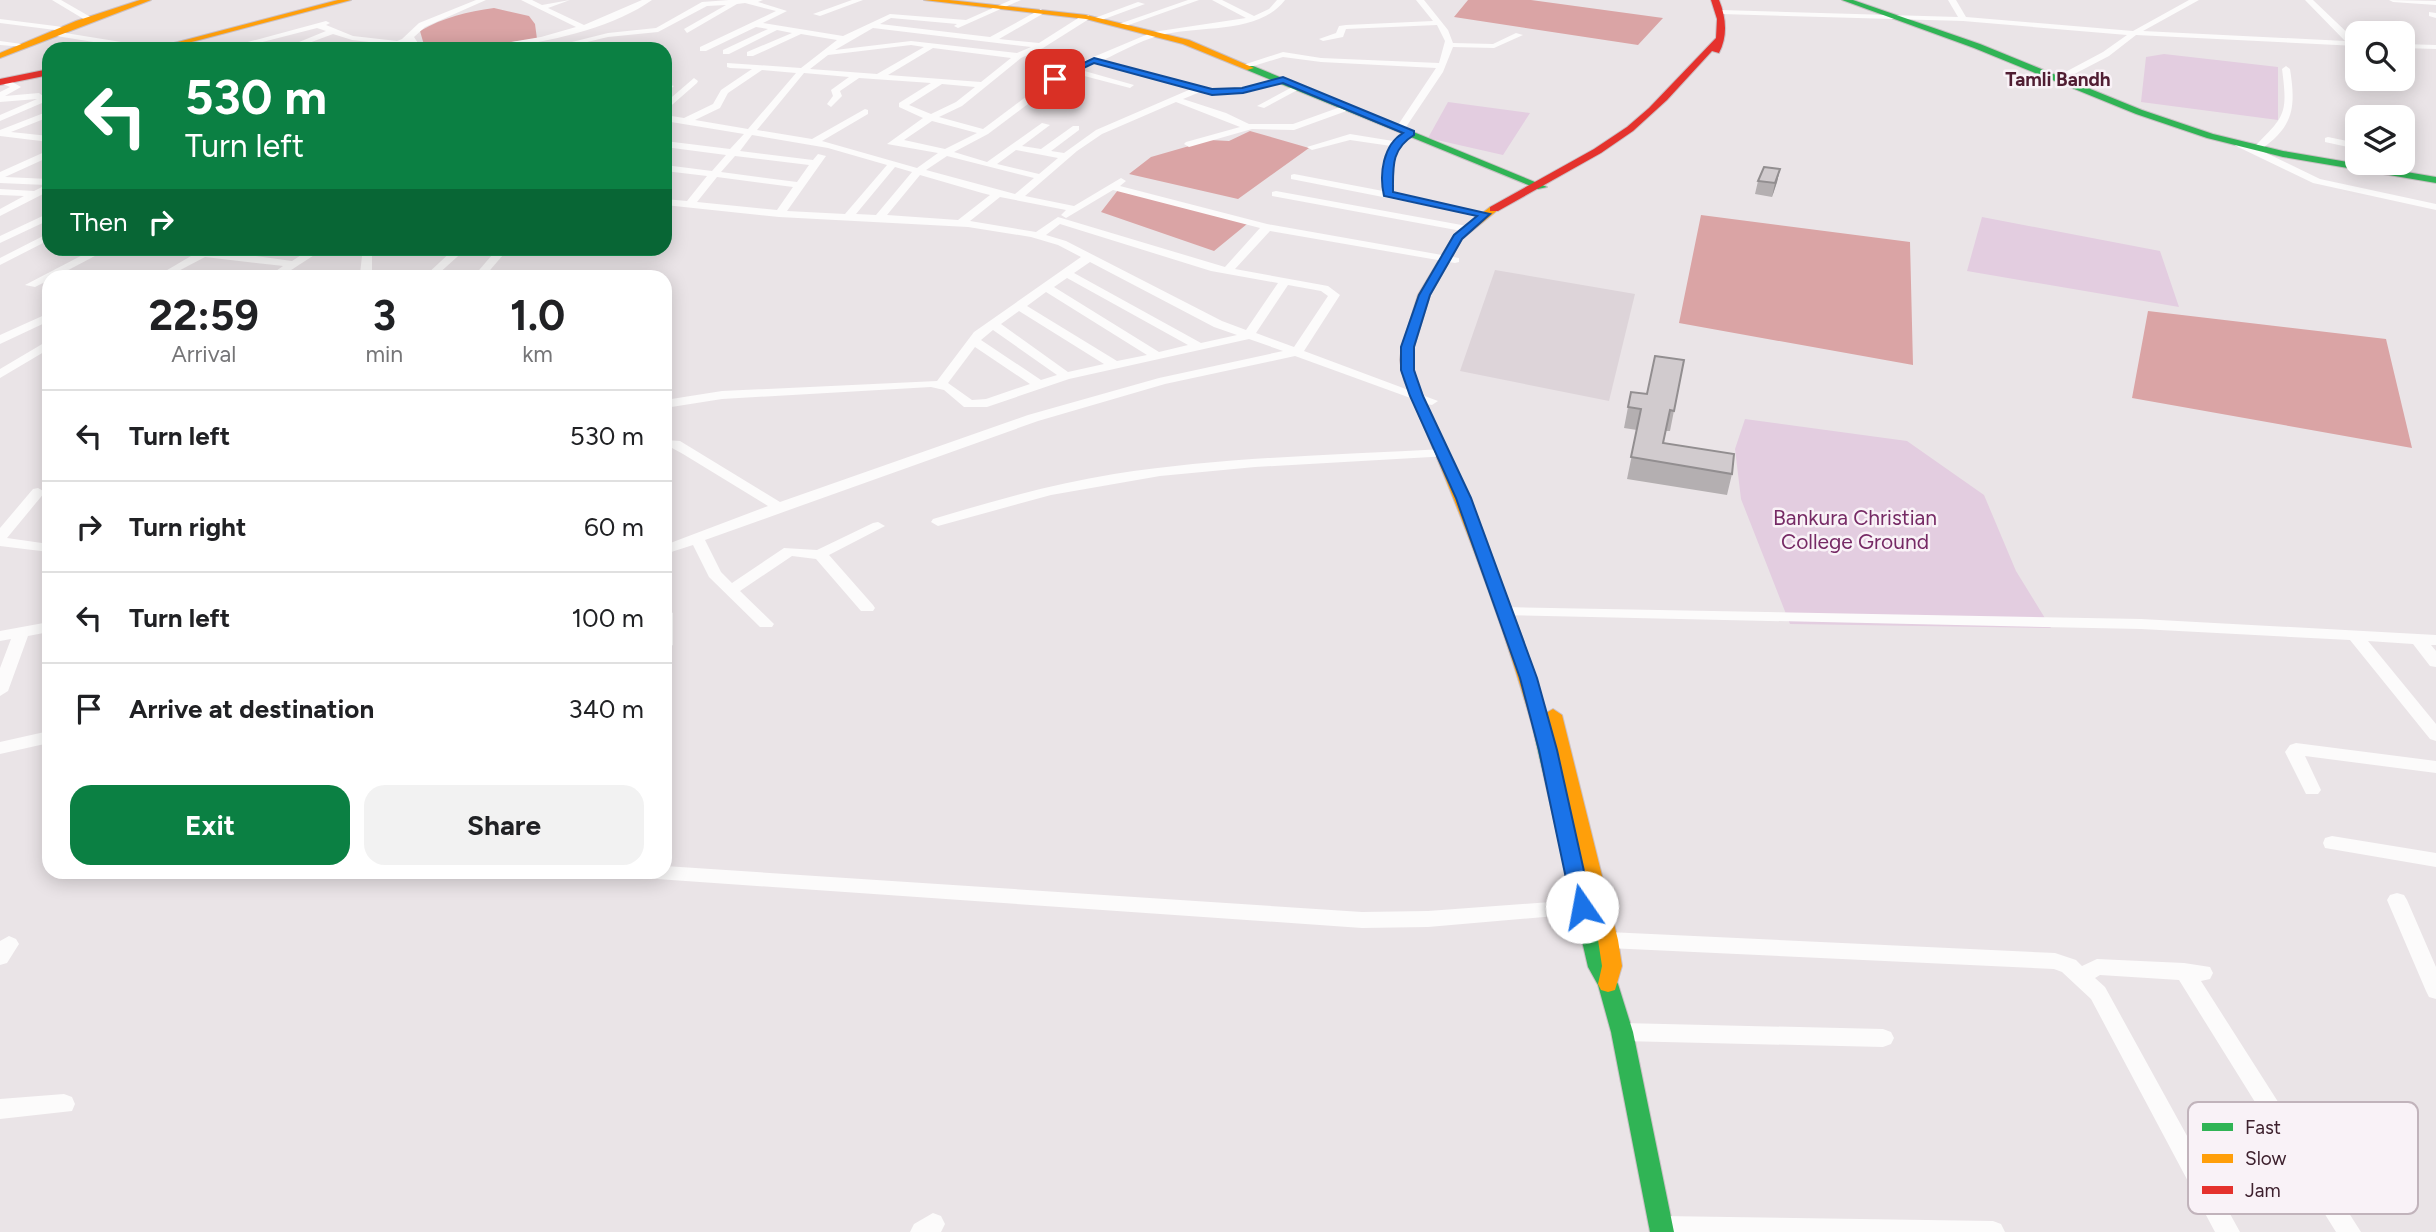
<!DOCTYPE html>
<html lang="en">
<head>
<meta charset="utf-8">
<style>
	:root { --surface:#fff; --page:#f2f2f2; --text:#202124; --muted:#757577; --line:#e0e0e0; --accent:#0b8043 }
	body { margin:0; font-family:Figtree,sans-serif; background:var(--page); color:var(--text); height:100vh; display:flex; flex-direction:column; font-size:26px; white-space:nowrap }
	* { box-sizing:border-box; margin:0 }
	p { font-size:23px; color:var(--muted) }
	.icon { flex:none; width:38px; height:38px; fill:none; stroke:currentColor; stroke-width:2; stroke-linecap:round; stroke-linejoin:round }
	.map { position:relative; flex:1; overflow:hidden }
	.sheet { position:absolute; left:42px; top:270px; width:630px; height:609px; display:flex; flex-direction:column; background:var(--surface); border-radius:21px; box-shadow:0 4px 18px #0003 }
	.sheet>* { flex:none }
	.banner { position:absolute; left:42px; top:42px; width:630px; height:214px; border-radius:21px; box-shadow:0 4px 18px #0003; background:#0b8043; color:#fff; overflow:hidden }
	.controls { position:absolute; left:2345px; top:21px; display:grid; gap:14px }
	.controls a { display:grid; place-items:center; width:70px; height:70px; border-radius:14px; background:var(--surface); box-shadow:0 4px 18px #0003; font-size:35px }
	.pin { position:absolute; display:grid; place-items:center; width:60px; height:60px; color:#fff; margin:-30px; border-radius:14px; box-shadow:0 4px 10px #0006 }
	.me { position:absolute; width:77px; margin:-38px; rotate:348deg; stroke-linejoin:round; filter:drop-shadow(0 0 5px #0008) }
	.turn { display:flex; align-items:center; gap:24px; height:147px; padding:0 28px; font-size:32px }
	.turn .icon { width:91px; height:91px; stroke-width:2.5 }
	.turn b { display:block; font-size:49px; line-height:60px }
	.then { display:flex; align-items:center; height:66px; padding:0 28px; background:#0003; gap:14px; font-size:26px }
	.eta { display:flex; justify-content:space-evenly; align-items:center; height:119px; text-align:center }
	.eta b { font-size:42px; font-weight:700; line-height:49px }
	.cta { display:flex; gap:14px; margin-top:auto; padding:14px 28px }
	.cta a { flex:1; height:80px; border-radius:21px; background:var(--accent); color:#fff; font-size:28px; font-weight:700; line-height:80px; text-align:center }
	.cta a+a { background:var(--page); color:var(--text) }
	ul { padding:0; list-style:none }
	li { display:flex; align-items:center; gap:21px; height:91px; padding:0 28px; border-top:2px solid var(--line) }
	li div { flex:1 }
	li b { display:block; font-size:26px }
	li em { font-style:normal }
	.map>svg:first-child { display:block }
	.built { fill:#ddd4d9 }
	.green { fill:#e3cde0 }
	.water { fill:#daa4a5 }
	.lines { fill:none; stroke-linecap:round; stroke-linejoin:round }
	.fast-casing { stroke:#cac0c5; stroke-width:2 }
	.slow-casing { stroke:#cac0c5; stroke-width:2 }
	.jam-casing { stroke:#cac0c5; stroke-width:2 }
	.street { fill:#fcfbfb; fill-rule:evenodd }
	.fast { fill:#30b455; fill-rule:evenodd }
	.slow { fill:#ff9f0a; fill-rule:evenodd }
	.jam { fill:#e5322d; fill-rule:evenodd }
	.wall { fill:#b4afb1 }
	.shaded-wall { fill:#928e90 }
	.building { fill:#d1cbce; stroke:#928e90; stroke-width:2 }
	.route { fill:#1a73e8; stroke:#114b97; stroke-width:2 }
	.labels { text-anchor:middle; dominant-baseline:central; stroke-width:5; stroke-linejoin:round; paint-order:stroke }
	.far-neighbourhood-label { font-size:19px; font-weight:bold; fill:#501d32; stroke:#f9f2f7 }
	.park-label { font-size:21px; fill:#762a65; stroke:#f9f2f7 }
	.key { fill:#f9f2f7; stroke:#c1b3bb; stroke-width:2 }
	.key-label { font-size:19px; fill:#3e212e }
</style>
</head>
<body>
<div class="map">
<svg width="2436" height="1232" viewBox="0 0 2436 1232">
	<rect width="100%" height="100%" fill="#eae4e7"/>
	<!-- built -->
	<path class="built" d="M1495 270 1635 294 1609 401 1460 371Z"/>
	<!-- green -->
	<path class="green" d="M2164 54 2278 67V120L2141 102 2146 57Z
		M1448 102 1530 113 1503 155 1428 138Z
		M1982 217 2160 251 2179 307 1967 271Z
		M1745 419 1907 441 1984 495 2016 571 2051 628 1790 624 1741 499 1735 449Z"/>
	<!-- water -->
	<path class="water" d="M1468 0H1531L1663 18 1638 45 1454 17Z
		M494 8 529 16 535 24 537 39 469 47 424 45 420 31C444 17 467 12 494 8Z
		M1250 131 1309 148 1238 199 1129 174 1151 157 1210 140 1229 141Z
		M1118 190 1247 224 1214 251 1101 212Z
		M1701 215 1910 242 1913 365 1679 323Z
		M2148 311 2386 339 2412 448 2132 398Z"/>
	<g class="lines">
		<!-- fast casing -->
		<g class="fast-casing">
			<path id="fast" d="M1842 0H1853L1980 44 2142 110 2213 134 2283 151 2436 177V183L2283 157 2207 138 2136 114 1974 48Z
				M1247 66H1253L1547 187 1538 189 1247 70Z
				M1541 719 1550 725 1608 966 1618 984 1633 1032 1674 1232H1650L1611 1032 1598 985 1588 967 1532 725Z"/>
		</g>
		<!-- slow casing -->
		<g class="slow-casing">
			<path id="slow" d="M140 0H151L0 58V53L76 21Z
				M338 0H351L165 49H151Z
				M924 0H949L1086 15 1189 40 1254 68 1247 70 1183 44 1086 19Z
				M1490 207 1499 209 1462 239 1430 295 1414 347 1412 360 1416 380 1489 550 1522 637 1546 713 1553 709 1562 715 1618 940 1622 966 1615 990 1608 992 1601 990 1598 984 1602 966 1598 940 1548 728 1541 731 1532 725C1498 606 1453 493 1404 380L1400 360 1402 347 1418 295 1454 235Z"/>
		</g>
		<!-- jam casing -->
		<g class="jam-casing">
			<path id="jam" d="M1711 0H1719C1726 17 1728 36 1719 53L1712 51 1667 100 1633 131 1601 153 1498 211H1490V207L1594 149 1627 127 1649 108 1716 38 1717 19Z
				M49 69V75L0 85V79Z"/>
		</g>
		<!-- street -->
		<path class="street" d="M52 0H61L94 19 87 21Z
			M476 0H486L425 27 414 37 418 43 432 49 412 47 409 42 388 49H376L386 44 352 40 333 34 293 49H282L326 31 317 28 235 49H222L326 21 330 23 326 25 353 36 397 41 402 39 419 23Z
			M521 0H532L542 5 570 0 548 8 584 25 642 0H652C607 32 523 49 468 49L541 37 576 27Z
			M729 0H763L758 2 787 11 763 23 843 36 890 14 966 20 1011 0H1021L958 28 954 26 957 24 891 18 880 24 990 37 1041 9 1044 13 999 39 1039 43 1083 15H1089V19L1043 48 1021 58 962 106 939 117 983 129 1058 73 1091 58 1153 32 1246 18 1212 0H1222L1254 16 1269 9 1277 0H1285C1257 36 1198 24 1158 36 1139 41 1121 52 1103 60L1212 89 1243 88 1286 78V82L1243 94 1212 95 1200 92 1183 99 1226 113 1249 124H1293L1346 105H1352V109L1294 130 1252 129 1189 147 1184 144 1186 142 1240 127 1176 102 1102 134 1077 151 1025 196 1074 206 1121 178 1126 181 1120 186 1267 224 1459 258V262L1455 263 1270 231 1235 269 1328 286 1340 295 1304 351 1438 401 1432 405 1427 404 1295 356 1165 384 1038 421 705 540 721 572 732 583 784 548 817 550 873 523 878 522 885 526 829 555 873 605 875 608 873 611H861L816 559 792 556 740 591 774 624 772 627H760L709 577 693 545 665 554V545L768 506 683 454 672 448H665V440L680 441 780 502 1028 415 1159 378 1283 351 1249 339 1069 379 987 407H964L944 390 931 387 722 399 665 408V400L722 391 937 381 974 332 1081 257 1058 245 1031 237 968 227 779 217 665 205V199L687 201 707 176 665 171V165L712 171 726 155 665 147V141L730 149 744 134 665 121V115L684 118 713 104 721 90 752 69 730 68 727 67V63L801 68 837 40 801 34 753 56H747V52L792 33 777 30 729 54H723V50L768 29 756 27 706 51H700V47L776 11 745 3 737 4 687 33 684 29 726 5 707 6 658 32 608 37 558 49H544L608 33 656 28 702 2ZM873 28 1031 47 1017 53 911 41 835 50ZM911 45 924 47 877 74 810 69 828 55ZM933 48 1011 58 981 82 888 75ZM1096 63 1191 89 1096 130 1064 153 1051 151 1079 130V126H1073L1041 149 1022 146 1050 125 1042 123 987 162 954 152 988 134 1064 77 1073 73 1130 88 1134 85 1081 70ZM762 70 796 73 748 129 695 120 720 108 728 93ZM804 73 849 77 831 90 833 96 827 104 831 107 842 96 840 91 859 78 931 83 899 103V107L923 118 887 144 938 153 917 168 822 141 868 114V110L865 109 812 139 757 130ZM942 84 975 87 956 102 931 114 909 105ZM932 121 977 133 945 149 904 140ZM752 135 828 148 887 165 845 214 787 211 826 156 818 154 813 160 740 151ZM1016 150 1058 158 1039 174 997 164ZM735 156 809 165 797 182 721 172ZM947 156 1034 178 1015 194 926 170ZM895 167 912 172 876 215 856 214ZM920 175 982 193 990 195 958 220 887 215ZM717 177 793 187 777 210 697 202ZM1113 190 1260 228 1225 267 1058 217 1036 232 970 221 1000 197 1066 210 1061 215 1066 218ZM1060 224 1211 271 1278 283 1246 330 1222 321 1066 241 1046 235ZM1090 262 1214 327 1237 335 1201 343 1074 273ZM1067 278 1188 345 1159 352 1054 287ZM1288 285 1321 291 1328 296 1294 347 1256 333ZM1046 292 1147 355 1117 361 1027 306ZM1019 311 1104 364 1068 372 1001 324ZM993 330 1057 375 1041 380 981 340ZM975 347 1030 384 986 399 972 400 948 383Z
			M852 0H863L820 16 813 14Z
			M1188 0H1199L1123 27 1116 25Z
			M1416 0H1424L1448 30 1453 43 1493 44 1516 33 1523 35 1494 48 1453 47 1443 72 1404 130 1396 128 1436 68 1321 62 1283 57 1247 68 1243 65 1283 52 1321 58 1439 63 1445 41 1437 25 1346 29 1343 37 1323 41 1319 39 1336 33 1339 26 1346 25 1433 21Z
			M1948 0H1956L1966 17 2133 31 2189 0H2199L2143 31 2345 41 2305 0H2313L2357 42V46L2136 35 2109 56 2059 82 2056 81V77L2103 52 2127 35 1963 21 1721 14 1717 12 1721 10 1958 17Z
			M2389 0 2436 1V5L2393 2Z
			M1138 2 1145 4 1099 21 1092 19Z
			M2429 12 2436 13V18L2429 16Z
			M0 19 63 27 67 29 63 31 0 23Z
			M53 31 152 47 156 49H137L50 35Z
			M0 41 29 45 25 47 0 45Z
			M175 42 193 47 194 49 172 46Z
			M2403 44 2436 45V49L2403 48Z
			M2286 66 2290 69C2296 107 2294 127 2260 150L2320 179 2436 204V210L2313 183 2236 146 2234 144 2239 141 2254 147C2285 116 2288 114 2282 69Z
			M694 78 698 81 697 83 665 111V103Z
			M1 79H7L21 87 5 96 39 93 43 96 49 94V100L0 121V115L37 99 0 102V92L10 87 1 83Z
			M667 84 674 86 665 94V86Z
			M1296 85 1303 87 1264 108 1257 106Z
			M49 111V117L11 132 49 136V142L0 136V130Z
			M1350 134 1393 141 1396 137H1402L1404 139 1394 158 1393 193 1490 214 1485 217 1291 179V175L1294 174 1383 191 1384 158 1391 146 1350 140 1312 150 1307 147Z
			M2328 137 2357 143V149L2325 142V138Z
			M49 150V157L5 177 49 179V191L0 216V209L24 196 0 195V189L34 191 46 185 0 183V172Z
			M1276 191 1467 226 1472 229 1467 232 1272 196V192Z
			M49 213V220L0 243V236Z
			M49 233V240L0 265V258Z
			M96 248H110L57 276H49V280L35 287 25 285Z
			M148 248 206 249 292 261 312 248H325L282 276H269L283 266 205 257 169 276H157L191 256Z
			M366 248H377L372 256V274L363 276 360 274 362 256Z
			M455 248H467L436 276H425Z
			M498 248H509L485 276H474Z
			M49 313V321L0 344V335Z
			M49 340V349L0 378V369Z
			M1444 449 1451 453 1449 456 1255 467 1160 476 1051 495 938 526 931 522 933 519C993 501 1052 484 1114 474 1223 457 1334 455 1444 449Z
			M38 488 45 492 7 538 49 544V552L0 546V528L33 489Z
			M1504 607 2141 619 2436 635V645H2431L2436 651V667L2430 666 2413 644 2368 641 2436 724V741L2430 739 2350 640 2141 629 1498 615 1496 612Z
			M665 608 673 613V645L665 650Z
			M49 622V632L28 636 8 691 0 696V668L11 639 0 641V631Z
			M49 731V743L0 754V742Z
			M2296 743 2436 761V773L2305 756 2321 790 2318 794H2306L2285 752 2290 745Z
			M2332 836 2436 853V867L2325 848 2323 843 2325 838Z
			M665 866 1362 912 1428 911 1591 899 1598 901 1601 906 1598 911 1591 913 1428 927 1362 928 657 879 650 877 647 872H665Z
			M2397 893 2404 895 2407 900 2436 967V999L2429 997 2426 991 2387 900 2390 895Z
			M1608 932 2055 953 2076 960 2082 966 2097 959 2184 963 2210 967 2213 973 2210 979 2201 981 2361 1232H2336L2179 980 2100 975 2095 978 2105 987 2240 1232H2215L2091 999 2062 972 2054 969 1608 948 1601 945 1598 940 1601 935Z
			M9 936 16 939 19 944 7 963 0 965V941Z
			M1622 1023 1883 1029 1891 1032 1894 1038 1891 1044 1883 1047 1622 1041 1614 1038 1611 1032 1614 1026Z
			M64 1094 72 1097 75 1104 72 1111 0 1119V1099Z
			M933 1213 941 1216 945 1224 941 1232H910L914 1224Z
			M1661 1216 1993 1221 2001 1224 2005 1232H1651L1649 1227 1653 1219Z"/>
		<!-- fast -->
		<use href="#fast" class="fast"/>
		<!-- slow -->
		<use href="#slow" class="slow"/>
		<!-- jam -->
		<use href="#jam" class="jam"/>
	</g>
	<!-- wall -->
	<path class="wall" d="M1780 169 1777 182 1772 197 1755 194 1758 181Z
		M1684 360 1670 431H1666L1663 443 1732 474 1727 495 1627 479 1637 430 1624 428 1628 407 1647 394Z"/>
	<!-- shaded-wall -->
	<path class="shaded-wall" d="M1780 169 1777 182 1772 197 1775 183Z"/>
	<!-- building -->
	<path class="building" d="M1764 167 1780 169 1775 183 1758 181Z
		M1655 356 1684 360 1674 411 1670 410 1663 443 1734 454 1732 474 1631 457 1641 409 1628 407 1631 392 1647 394Z"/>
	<!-- route -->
	<path class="route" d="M1094 58 1212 89 1242 88 1283 77 1414 131V135C1391 149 1393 167 1393 192L1490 214 1462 239 1430 295 1414 347V370L1423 396 1471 498 1537 678 1557 750 1592 907 1589 912 1582 914 1575 912 1572 907 1539 750 1520 678 1456 498 1410 396 1401 370V347L1419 295 1454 235 1477 216 1384 196C1379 174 1383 145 1403 133L1283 83 1243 93 1212 95 1094 63 1058 80 1050 79Z"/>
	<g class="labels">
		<!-- far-neighbourhood labels -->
		<g class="far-neighbourhood-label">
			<text x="2058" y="79">Tamli Bandh</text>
		</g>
		<!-- park labels -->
		<g class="park-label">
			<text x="1855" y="517">Bankura Christian<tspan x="1855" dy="24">College Ground</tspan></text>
		</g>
	</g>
	<!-- legend -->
	<rect x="2188" y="1102" width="230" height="112" rx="10" class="key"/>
	<rect x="2202" y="1123" width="31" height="8" fill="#30b455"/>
	<rect x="2202" y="1154" width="31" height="9" fill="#ff9f0a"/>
	<rect x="2202" y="1186" width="31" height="8" fill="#e5322d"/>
	<g class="key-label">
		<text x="2245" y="1134">Fast</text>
		<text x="2245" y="1165">Slow</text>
		<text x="2245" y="1197">Jam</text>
	</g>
</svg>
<div class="controls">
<a><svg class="icon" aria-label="search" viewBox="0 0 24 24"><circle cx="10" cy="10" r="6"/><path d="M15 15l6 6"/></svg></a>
<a><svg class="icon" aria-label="layers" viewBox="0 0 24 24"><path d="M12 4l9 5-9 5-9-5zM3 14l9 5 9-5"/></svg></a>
</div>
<div class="pin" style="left:1055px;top:79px;background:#d93025"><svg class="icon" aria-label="arrive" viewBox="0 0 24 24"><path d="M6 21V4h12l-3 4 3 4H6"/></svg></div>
<svg class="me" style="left:1582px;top:907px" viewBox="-20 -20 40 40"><circle r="19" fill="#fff"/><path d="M0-13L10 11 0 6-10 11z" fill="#1a73e8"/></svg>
<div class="banner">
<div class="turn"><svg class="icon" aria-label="left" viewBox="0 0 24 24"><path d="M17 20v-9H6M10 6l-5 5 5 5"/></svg><div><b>530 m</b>Turn left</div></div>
<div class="then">Then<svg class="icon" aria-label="right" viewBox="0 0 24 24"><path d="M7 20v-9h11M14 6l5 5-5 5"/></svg></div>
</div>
<section class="sheet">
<div class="eta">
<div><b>22:59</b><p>Arrival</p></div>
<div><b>3</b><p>min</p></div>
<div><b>1.0</b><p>km</p></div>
</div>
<ul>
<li><svg class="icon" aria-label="left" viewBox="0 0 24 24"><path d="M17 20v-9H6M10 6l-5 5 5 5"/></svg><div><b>Turn left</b></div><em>530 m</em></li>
<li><svg class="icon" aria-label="right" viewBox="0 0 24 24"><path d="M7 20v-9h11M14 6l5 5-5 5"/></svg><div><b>Turn right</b></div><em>60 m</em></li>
<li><svg class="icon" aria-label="left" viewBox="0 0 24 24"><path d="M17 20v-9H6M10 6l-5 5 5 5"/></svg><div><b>Turn left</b></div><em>100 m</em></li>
<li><svg class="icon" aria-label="arrive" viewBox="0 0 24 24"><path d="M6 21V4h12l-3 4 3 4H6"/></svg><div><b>Arrive at destination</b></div><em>340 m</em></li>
</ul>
<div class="cta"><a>Exit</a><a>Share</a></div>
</section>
</div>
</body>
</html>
